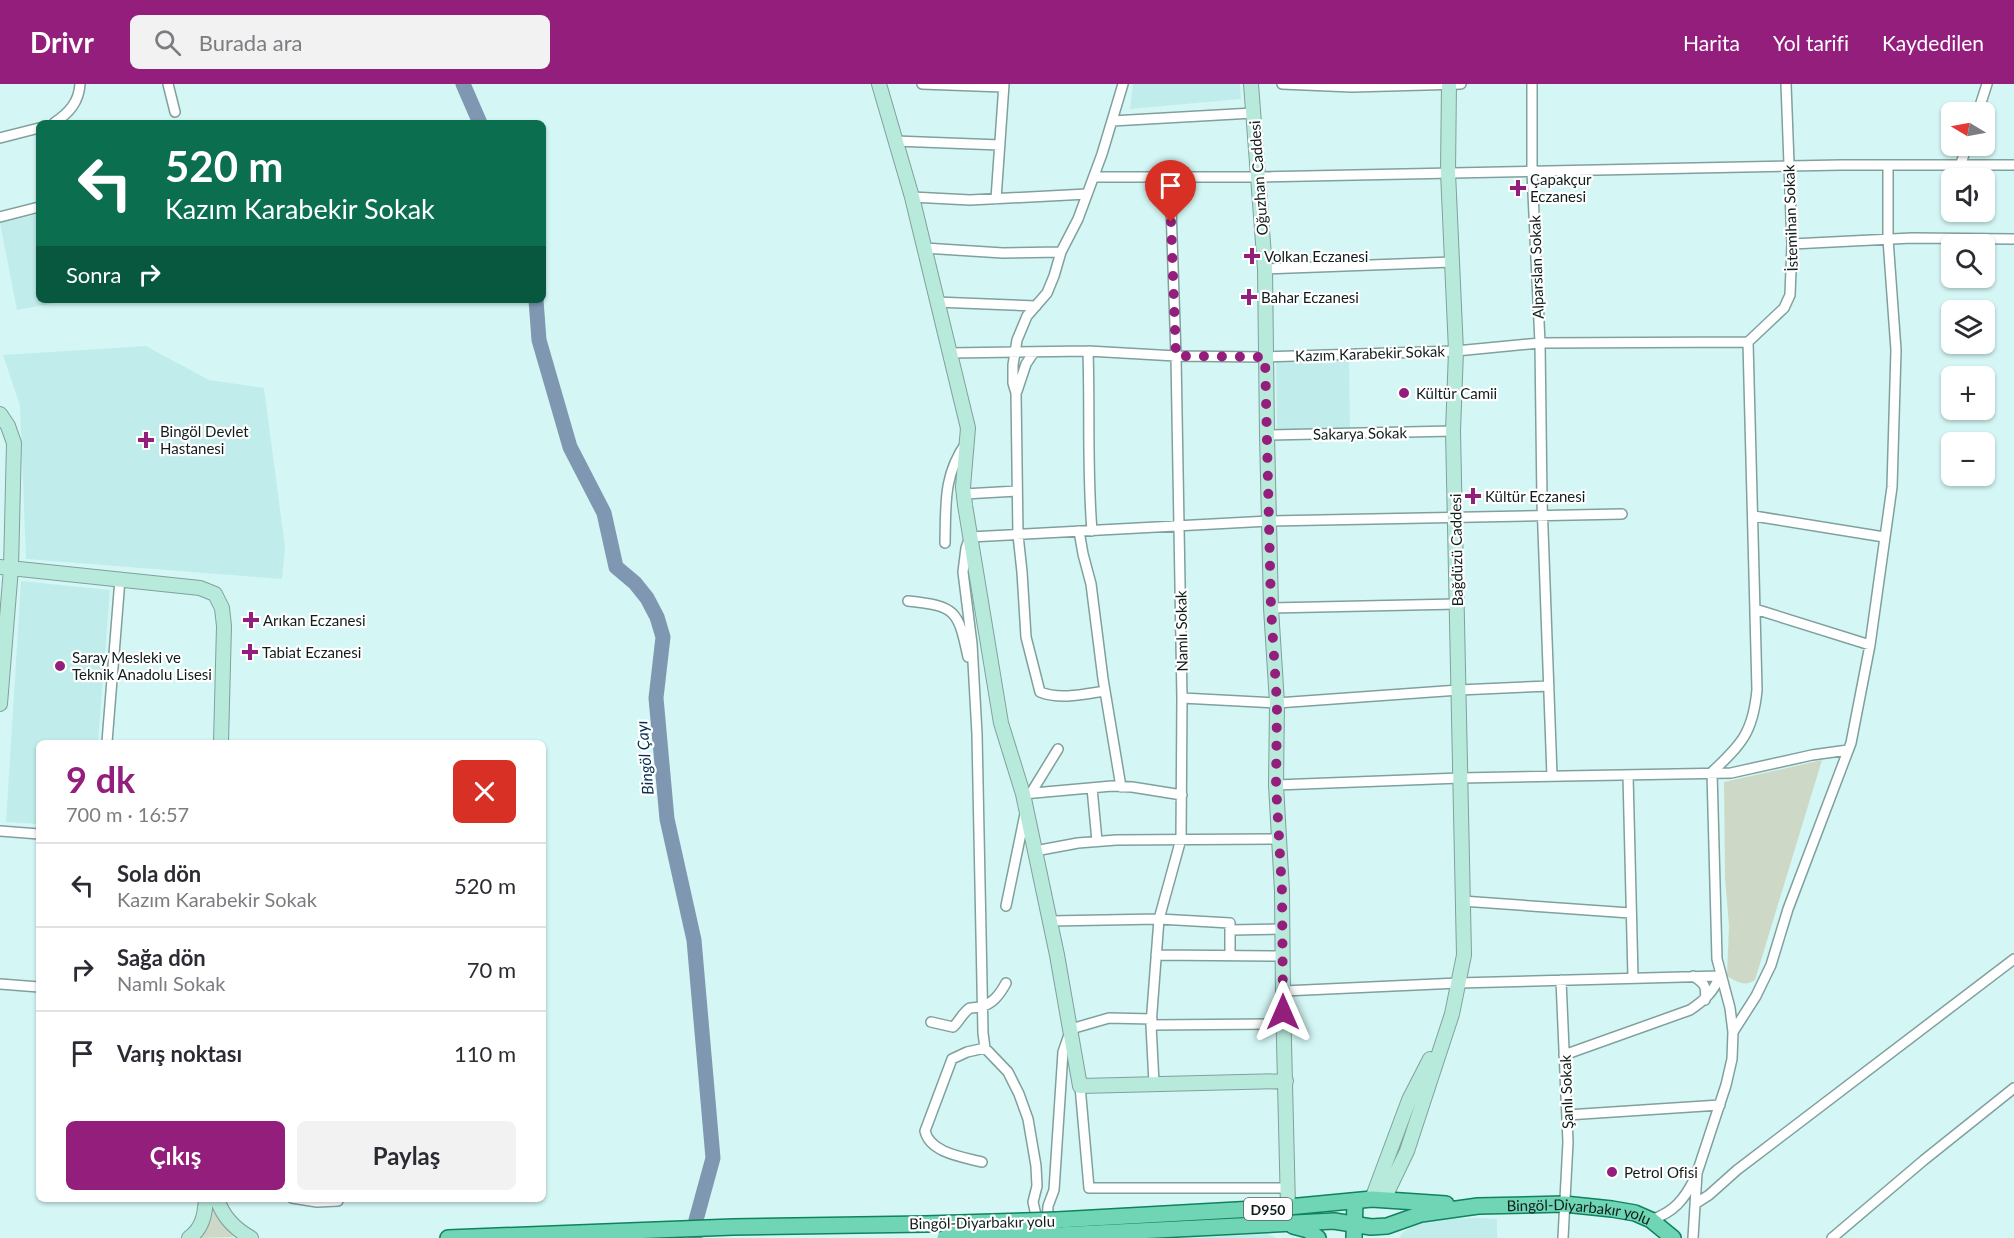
<!DOCTYPE html>
<html lang="tr">
<head>
<meta charset="utf-8">
<style>
	:root { --surface:#fff; --page:#f2f2f3; --text:#2b2b33; --muted:#7c7c81; --line:#e1e1e2; --accent:#931e7c }
	body { margin:0; font-family:Lato,sans-serif; background:var(--page); color:var(--text); height:100vh; display:flex; flex-direction:column; font-size:22px; white-space:nowrap }
	* { box-sizing:border-box; margin:0 }
	p { font-size:20px; color:var(--muted) }
	.icon { flex:none; width:33px; height:33px; fill:none; stroke:currentColor; stroke-width:2; stroke-linecap:round; stroke-linejoin:round }
	.map { position:relative; flex:1; overflow:hidden }
	.side { position:absolute; left:36px; top:656px; width:510px; height:462px; display:flex; flex-direction:column; background:var(--surface); border-radius:9px; box-shadow:0 2px 4px #0004 }
	.side>* { flex:none }
	.banner { position:absolute; left:36px; top:36px; width:510px; height:183px; border-radius:9px; box-shadow:0 2px 4px #0004; background:#0b6e4f; color:#fff; overflow:hidden }
	.needle { width:39px; rotate:280deg }
	.controls { position:absolute; left:1941px; top:18px; display:grid; gap:12px }
	.controls a { display:grid; place-items:center; width:54px; height:54px; border-radius:9px; background:var(--surface); box-shadow:0 2px 4px #0004; font-size:30px }
	.pin { position:absolute; display:grid; place-items:center; width:51px; height:51px; color:#fff; margin:-62px -26px; border-radius:50% 50% 50% 0; rotate:-45deg; box-shadow:0 0 6px #0007 }
	.pin .icon { rotate:45deg }
	.me { position:absolute; width:66px; margin:-33px; rotate:0deg; stroke-linejoin:round; filter:drop-shadow(0 0 4px #0008) }
	.turn { display:flex; align-items:center; gap:21px; height:126px; padding:0 30px; font-size:27px }
	.turn .icon { width:78px; height:78px; stroke-width:2.5 }
	.turn b { display:block; font-size:42px; line-height:51px }
	.then { display:flex; align-items:center; height:57px; padding:0 30px; background:#0003; gap:12px; font-size:22px }
	.round { display:grid; place-items:center; flex:none; width:63px; height:63px; border-radius:9px; background:var(--page) }
	.headline { display:flex; align-items:center; justify-content:space-between; height:102px; padding:0 30px }
	h1 { font-size:36px; font-weight:700; line-height:45px; color:var(--accent) }
	.primary-button { display:flex; gap:12px; margin-top:auto; padding:12px 30px }
	.primary-button a { flex:1; height:69px; border-radius:9px; background:var(--accent); color:#fff; font-size:24px; font-weight:700; line-height:69px; text-align:center }
	.primary-button a+a { background:var(--page); color:var(--text) }
	ul { padding:0; list-style:none }
	li { display:flex; align-items:center; gap:18px; height:84px; padding:0 30px; border-top:2px solid var(--line) }
	li div { flex:1 }
	li b { display:block; font-size:22px }
	li em { font-style:normal }
	header { display:flex; align-items:center; gap:36px; box-sizing:border-box; height:84px; padding:0 30px; background:var(--accent); color:#fff }
	header strong { font-size:28px }
	nav { display:flex; gap:33px; margin-inline-start:auto; font-size:21px }
	.search { width:420px; height:54px; background:var(--page); display:flex; align-items:center; gap:15px; box-sizing:border-box; padding:0 21px; border-radius:9px; color:var(--muted); font-size:22px }
	.map>svg:first-child { display:block }
	.built { fill:#c0edeb }
	.green { fill:#cdd9c6 }
	.lines { fill:none; stroke-linecap:round; stroke-linejoin:round }
	.river { stroke:#7f97b0; stroke-width:15 }
	.street-casing { stroke:#80a09e; stroke-width:12 }
	.secondary-casing { stroke:#80a09e; stroke-width:16 }
	.primary-casing { stroke:#10825e; stroke-width:18 }
	.street { stroke:#fff; stroke-width:9 }
	.secondary { stroke:#b7eada; stroke-width:14 }
	.primary { stroke:#70d5b4; stroke-width:15 }
	.primary-bridge-casing { stroke:#10825e; stroke-width:18; stroke-linecap:butt }
	.primary-bridge { stroke:#70d5b4; stroke-width:15 }
	.route { stroke:#931e7c; stroke-width:10; stroke-dasharray:0 18 }
	.poi-dot { fill:#931e7c; stroke:#fff; stroke-width:2 }
	.labels { text-anchor:middle; dominant-baseline:central; stroke-width:4.5; stroke-linejoin:round; paint-order:stroke }
	.shield { fill:#fff; stroke:#586160; stroke-width:1.5 }
	.shield-label { font-size:14px; font-weight:bold; fill:#101d1c }
	.street-label { font-size:15px; fill:#101d1c; stroke:#fff }
	.poi-label { font-size:15px; fill:#101d1c; stroke:#fff; text-anchor:start }
	.water-label { font-size:16px; font-style:italic; fill:#062e51; stroke:#fff }
</style>
</head>
<body>
<header>
<strong>Drivr</strong>
<div class="search"><svg class="icon" aria-label="search" viewBox="0 0 24 24"><circle cx="10" cy="10" r="6"/><path d="M15 15l6 6"/></svg>Burada ara</div>
<nav><a>Harita</a><a>Yol tarifi</a><a>Kaydedilen</a></nav>
</header>
<div class="map">
<svg width="2014" height="1154" viewBox="0 0 2014 1154">
	<rect width="100%" height="100%" fill="#d4f7f5"/>
	<!-- built -->
	<path class="built" d="M1133 0H1240L1241 15 1130 25Z
		M39 130V216H72L17 226 0 139Z
		M146 262 209 296 264 304 285 463 282 495 26 475 20 322 3 271Z
		M1349 273 1350 346 1277 347 1276 274Z
		M21 497 110 506 98 658H39V740L6 738Z
		M1479 1134 1497 1135V1154H1399L1402 1149 1417 1140 1437 1135Z
		M1267 1150 1276 1154H1121Z"/>
	<!-- green -->
	<path class="green" d="M1822 676 1755 896C1745 903 1737 898 1727 892L1729 842 1725 794 1724 698Z
		M210 1115 222 1138 234 1153 197 1154Z"/>
	<g class="lines">
		<!-- river -->
		<path class="river" d="M463 0 480 39
			M536 216 539 256 570 363 604 429 616 483 635 499 647 514 657 533 663 553 656 614 667 735 694 856 713 1074 696 1136 695 1154"/>
		<!-- street casing -->
		<g class="street-casing">
			<path id="street" d="M168 0 175 28
				M922 0 1003 3
				M1282 0 1352 3 1461 0
				M1532 0V88L1540 259 1542 418 1552 692
				M1978 28 1987 0
				M1112 37 1253 29
				M54 39C69 29 79 18 80 0
				M0 54 39 44
				M895 57 1000 61
				M1960 82 1967 62
				M1094 93H1257L1841 81H2014
				M912 113 970 116 1087 110
				M996 115 1004 0
				M0 133 39 123
				M1792 160 1912 154 2014 155
				M924 164 1003 169 1061 168
				M1265 185 1452 178
				M936 218 1036 222
				M1088 267C1090 327 1087 387 1092 447
				M949 269 1088 267 1176 272 1265 273 1456 267 1540 259 1748 258 1784 224 1790 211 1792 160 1786 0
				M1017 307 1026 280 1034 268
				M1267 351 1453 347
				M964 410 1017 407
				M1754 432 1884 453
				M1079 447 1083 470 1091 500 1103 595 1121 703
				M945 459C946 420 943 392 966 359
				M908 517C956 522 958 526 968 573
				M1271 524 1457 520
				M1755 525 1870 561
				M1105 607C1085 610 1060 616 1040 608L1026 553 1022 488 1018 451 1016 309 1013 299V281L1017 256 1027 232 1047 209 1054 192 1061 168 1078 135 1102 70 1123 0
				M1182 614 1277 619 1459 606 1549 602
				M107 658 120 495
				M1628 691 1633 894
				M1276 701 1460 694 1731 689 1812 671 1848 666
				M1092 704 1097 757
				M1031 709 1058 665
				M1023 710 1112 702 1132 703 1182 711
				M0 747 39 750
				M1035 767 1078 759 1116 756 1278 755
				M1462 817 1630 829
				M1006 822 1025 730
				M1050 837 1159 835 1230 839V871
				M1230 846 1282 845
				M1156 871 1282 872
				M1693 892C1705 899 1707 903 1705 916
				M1561 896 1568 1058 1563 1154
				M0 900 39 903
				M1284 907 1458 899 1720 892C1713 908 1705 916 1690 926L1564 971
				M931 938 953 943C959 938 963 928 970 924 971 924 980 923 980 923 993 920 1000 910 1006 899
				M1151 941 1284 940
				M1733 948 1756 912 1771 881 1788 825 1851 659 1870 561 1892 403 1896 266 1888 155V82
				M1154 999 1151 941 1159 835 1181 755 1182 614 1176 272 1170 93
				M1080 1002 1089 1104H1288
				M1567 1031 1720 1021
				M982 1078C963 1073 930 1069 925 1047L952 975 967 968 985 964
				M292 1114 317 1118 338 1117
				M1695 1120 1709 1111 1737 1086 2014 875
				M1651 1136C1674 1128 1684 1116 1695 1094
				M1038 1140 1033 1118 1037 1102 1036 1082 1028 1035 1019 1010 1008 988 985 964 983 949 977 650 972 560 963 488 966 464 970 453 1269 437 1622 430
				M1047 1140 1048 1122 1054 1106 1063 968 1071 945 1109 934 1152 935
				M1693 1154 1697 1089 1726 1001 1732 975 1733 948 1730 924 1717 875 1712 688C1742 660 1753 648 1757 606L1748 258
				M1832 1154 1924 1076 2014 1004"/>
		</g>
		<!-- secondary casing -->
		<g class="secondary-casing">
			<path id="secondary" d="M879 0 912 113 968 344 963 403 965 421 1001 639 1023 710 1057 871 1080 1002 1286 997
				M1251 0 1265 185 1267 351 1271 524 1277 619 1276 701 1282 807 1283 916 1288 1123
				M0 330 8 342 14 359 11 484 0 620
				M0 483 200 504 215 510 222 524 224 542 221 658
				M217 1114C222 1132 235 1145 251 1154
				M1372 1115 1409 1016 1430 975
				M1384 1115 1407 1067 1452 930 1464 871 1453 347 1456 267 1448 88 1449 0
				M189 1154C203 1144 205 1130 206 1114"/>
		</g>
		<!-- primary casing -->
		<g class="primary-casing">
			<g id="primary">
				<path d="M1057 1136 1288 1123 1372 1115 1446 1120"/>
				<path d="M1293 1142 1308 1146 1318 1154"/>
				<path id="s1" d="M1058 1151 1334 1137 1371 1143 1387 1142 1421 1130 1478 1122 1564 1120 1612 1125 1635 1129 1651 1136 1673 1154"/>
				<path d="M448 1154 733 1143 925 1140"/>
				<path d="M1354 1154 1355 1117"/>
			</g>
		</g>
		<!-- street -->
		<use href="#street" class="street"/>
		<!-- secondary -->
		<use href="#secondary" class="secondary"/>
		<!-- primary -->
		<use href="#primary" class="primary"/>
		<!-- primary-bridge casing -->
		<g class="primary-bridge-casing">
			<path id="primary-bridge" d="M925 1140 1057 1136
				M945 1154 1058 1151"/>
		</g>
		<!-- primary-bridge -->
		<use href="#primary-bridge" class="primary-bridge"/>
	</g>
	<g class="lines">
		<!-- route -->
		<path class="route" d="M1171 138 1176 272 1265 273 1271 524 1277 620 1276 701 1282 807 1283 928"/>
	</g>
	<!-- markers -->
	<g class="poi-dot">
		<path d="M1515 95h6v6h6v6h-6v6h-6v-6h-6v-6h6z"/>
		<path d="M1249 163h6v6h6v6h-6v6h-6v-6h-6v-6h6z"/>
		<path d="M1246 204h6v6h6v6h-6v6h-6v-6h-6v-6h6z"/>
		<circle cx="1404" cy="309" r="6"/>
		<path d="M143 347h6v6h6v6h-6v6h-6v-6h-6v-6h6z"/>
		<path d="M1470 403h6v6h6v6h-6v6h-6v-6h-6v-6h6z"/>
		<path d="M248 527h6v6h6v6h-6v6h-6v-6h-6v-6h6z"/>
		<path d="M247 559h6v6h6v6h-6v6h-6v-6h-6v-6h6z"/>
		<circle cx="60" cy="582" r="6"/>
		<circle cx="1612" cy="1088" r="6"/>
	</g>
	<g class="labels">
		<!-- shield labels -->
		<rect class="shield" x="1244" y="1114" width="48" height="22" rx="4.5"/>
		<g class="shield-label">
			<text x="1268" y="1125">D950</text>
		</g>
		<!-- street labels -->
		<g class="street-label">
			<text transform="translate(1258 94) rotate(-94)">Oğuzhan Caddesi</text>
			<text transform="translate(1790 134) rotate(-92)">İstemihan Sokak</text>
			<text transform="translate(1536 183) rotate(-92)">Alparslan Sokak</text>
			<text transform="translate(1370 269) rotate(-2)">Kazım Karabekir Sokak</text>
			<text transform="translate(1360 349) rotate(-1)">Sakarya Sokak</text>
			<text transform="translate(1456 466) rotate(-91)">Bağdüzü Caddesi</text>
			<text transform="translate(1181 547) rotate(-91)">Namlı Sokak</text>
			<text transform="translate(1566 1008) rotate(-92)">Şanlı Sokak</text>
			<text stroke="none"><textPath href="#s1" startOffset="525">Bingöl-Diyarbakır yolu</textPath></text>
			<text transform="translate(982 1138) rotate(-1)">Bingöl-Diyarbakır yolu</text>
		</g>
		<!-- poi labels -->
		<g class="poi-label">
			<text x="1530" y="95">Çapakçur<tspan x="1530" dy="17">Eczanesi</tspan></text>
			<text x="1264" y="172">Volkan Eczanesi</text>
			<text x="1261" y="213">Bahar Eczanesi</text>
			<text x="1416" y="309">Kültür Camii</text>
			<text x="160" y="347">Bingöl Devlet<tspan x="160" dy="17">Hastanesi</tspan></text>
			<text x="1485" y="412">Kültür Eczanesi</text>
			<text x="263" y="536">Arıkan Eczanesi</text>
			<text x="262" y="568">Tabiat Eczanesi</text>
			<text x="72" y="573">Saray Mesleki ve<tspan x="72" dy="17">Teknik Anadolu Lisesi</tspan></text>
			<text x="1624" y="1088">Petrol Ofisi</text>
		</g>
		<!-- water labels -->
		<g class="water-label">
			<text transform="translate(644 674) rotate(-95)">Bingöl Çayı</text>
		</g>
	</g>
</svg>
<div class="controls">
<a><svg class="needle" viewBox="-14 -14 28 28"><path d="M0-13l5 13h-10z" fill="#e53935"/><path d="M0 13l5-13h-10z" fill="#7c7c81"/></svg></a>
<a><svg class="icon" aria-label="sound" viewBox="0 0 24 24"><path d="M4 9h4l5-4v14l-5-4H4zM17 9q2 3 0 6"/></svg></a>
<a><svg class="icon" aria-label="search" viewBox="0 0 24 24"><circle cx="10" cy="10" r="6"/><path d="M15 15l6 6"/></svg></a>
<a><svg class="icon" aria-label="layers" viewBox="0 0 24 24"><path d="M12 4l9 5-9 5-9-5zM3 14l9 5 9-5"/></svg></a>
<a>+</a>
<a>−</a>
</div>
<div class="pin" style="left:1171px;top:138px;background:#d93025"><svg class="icon" aria-label="arrive" viewBox="0 0 24 24"><path d="M6 21V4h12l-3 4 3 4H6"/></svg></div>
<svg class="me" style="left:1283px;top:928px" viewBox="-20 -20 40 40"><path d="M0-17L14 15 0 8-14 15z" fill="#931e7c" stroke="#fff" stroke-width="4"/></svg>
<div class="banner">
<div class="turn"><svg class="icon" aria-label="left" viewBox="0 0 24 24"><path d="M17 20v-9H6M10 6l-5 5 5 5"/></svg><div><b>520 m</b>Kazım Karabekir Sokak</div></div>
<div class="then">Sonra<svg class="icon" aria-label="right" viewBox="0 0 24 24"><path d="M7 20v-9h11M14 6l5 5-5 5"/></svg></div>
</div>
<section class="side">
<div class="headline"><div><h1>9 dk</h1><p>700 m · 16:57</p></div><a class="round" style="background:#d93025;color:#fff"><svg class="icon" aria-label="close" viewBox="0 0 24 24"><path d="M6 6l12 12M18 6L6 18"/></svg></a></div>
<ul>
<li><svg class="icon" aria-label="left" viewBox="0 0 24 24"><path d="M17 20v-9H6M10 6l-5 5 5 5"/></svg><div><b>Sola dön</b><p>Kazım Karabekir Sokak</p></div><em>520 m</em></li>
<li><svg class="icon" aria-label="right" viewBox="0 0 24 24"><path d="M7 20v-9h11M14 6l5 5-5 5"/></svg><div><b>Sağa dön</b><p>Namlı Sokak</p></div><em>70 m</em></li>
<li><svg class="icon" aria-label="arrive" viewBox="0 0 24 24"><path d="M6 21V4h12l-3 4 3 4H6"/></svg><div><b>Varış noktası</b></div><em>110 m</em></li>
</ul>
<div class="primary-button"><a>Çıkış</a><a>Paylaş</a></div>
</section>
</div>
</body>
</html>
